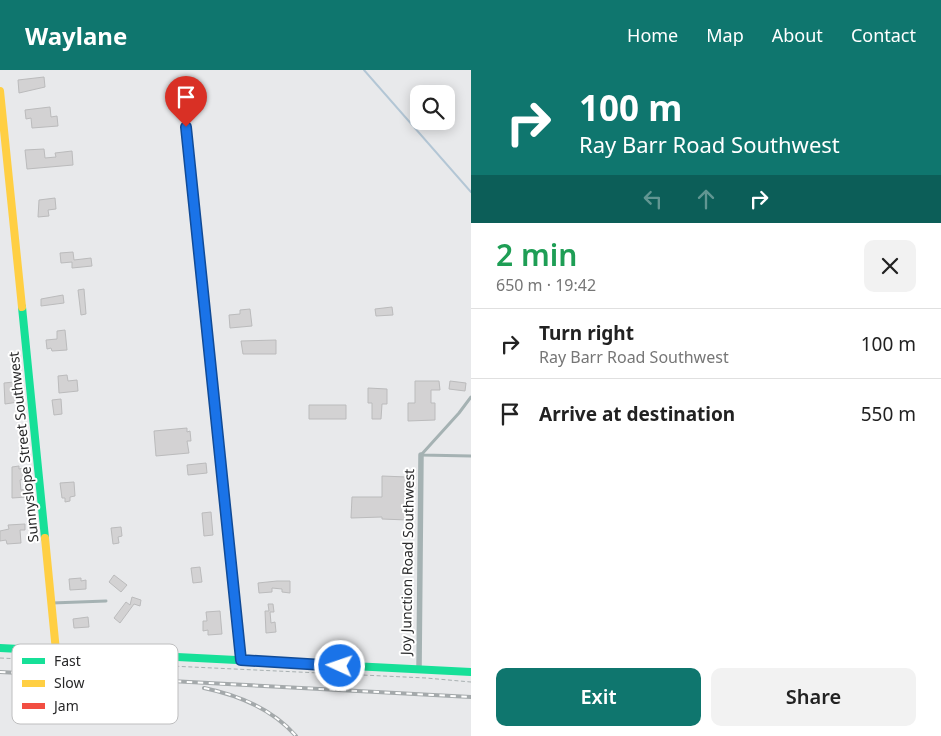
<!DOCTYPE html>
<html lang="en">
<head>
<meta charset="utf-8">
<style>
	:root { --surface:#fff; --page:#f2f2f2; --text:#222; --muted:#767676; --line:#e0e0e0; --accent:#0f766e }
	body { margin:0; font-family:"Noto Sans",sans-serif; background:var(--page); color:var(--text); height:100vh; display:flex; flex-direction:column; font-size:19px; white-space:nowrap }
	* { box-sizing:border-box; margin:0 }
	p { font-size:16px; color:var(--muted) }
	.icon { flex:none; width:28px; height:28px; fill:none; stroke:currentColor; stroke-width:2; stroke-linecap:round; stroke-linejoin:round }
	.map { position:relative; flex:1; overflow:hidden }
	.details { display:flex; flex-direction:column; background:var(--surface); width:470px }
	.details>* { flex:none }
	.guide { background:#0f766e; color:#fff; overflow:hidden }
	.controls { position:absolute; left:410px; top:15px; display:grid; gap:10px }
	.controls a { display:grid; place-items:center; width:45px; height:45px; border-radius:10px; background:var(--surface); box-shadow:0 2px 12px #0003; font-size:25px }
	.pin { position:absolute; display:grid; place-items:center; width:42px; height:42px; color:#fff; margin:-51px -21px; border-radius:50% 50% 50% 0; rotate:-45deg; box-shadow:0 0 5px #0007 }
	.pin .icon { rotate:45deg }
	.me { position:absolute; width:55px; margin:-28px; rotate:273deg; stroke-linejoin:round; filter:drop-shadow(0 0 4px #0008) }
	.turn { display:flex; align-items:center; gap:18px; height:105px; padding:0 25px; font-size:22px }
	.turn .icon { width:65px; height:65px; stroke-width:2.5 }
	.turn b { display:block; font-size:35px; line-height:42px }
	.lanes { display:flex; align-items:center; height:48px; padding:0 25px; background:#0003; justify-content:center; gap:25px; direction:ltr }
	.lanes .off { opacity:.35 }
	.round { display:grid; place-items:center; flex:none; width:52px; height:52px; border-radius:10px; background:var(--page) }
	.headline { display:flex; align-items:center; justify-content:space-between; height:85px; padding:0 25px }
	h1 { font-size:30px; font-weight:600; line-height:38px; color:#1e9e55 }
	.cta { display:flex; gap:10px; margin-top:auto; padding:10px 25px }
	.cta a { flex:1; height:58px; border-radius:10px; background:var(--accent); color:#fff; font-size:20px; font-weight:600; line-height:58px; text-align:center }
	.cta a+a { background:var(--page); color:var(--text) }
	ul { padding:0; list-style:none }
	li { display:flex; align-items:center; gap:15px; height:70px; padding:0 25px; border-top:1px solid var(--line) }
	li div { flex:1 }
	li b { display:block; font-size:19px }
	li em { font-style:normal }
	header { display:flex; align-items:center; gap:30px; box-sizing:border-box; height:70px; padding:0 25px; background:var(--accent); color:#fff }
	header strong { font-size:24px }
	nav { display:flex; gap:28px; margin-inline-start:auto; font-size:18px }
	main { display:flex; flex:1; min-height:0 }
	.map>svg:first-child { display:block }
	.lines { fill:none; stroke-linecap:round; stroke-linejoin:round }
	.stream { stroke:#b3c6d5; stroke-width:2 }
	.building { fill:#d3d2d3; stroke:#bbbbbc }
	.path { stroke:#a8b0b1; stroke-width:1; stroke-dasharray:4 2.5; stroke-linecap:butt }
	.lane { stroke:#a5b2b3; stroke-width:3 }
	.street { stroke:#a5b2b3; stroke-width:5.5 }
	.fast { stroke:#16e098; stroke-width:8 }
	.slow { stroke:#ffcf43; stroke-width:8 }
	.jam { stroke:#f24e42; stroke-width:8 }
	.rail-casing { stroke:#a4a9ab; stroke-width:4 }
	.rail { stroke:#fff; stroke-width:2; stroke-dasharray:5.5; stroke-linecap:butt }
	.route-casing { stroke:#114b97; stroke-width:12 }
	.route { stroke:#1a73e8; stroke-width:9 }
	.labels { text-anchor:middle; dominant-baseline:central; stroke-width:4; stroke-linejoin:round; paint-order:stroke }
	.street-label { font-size:14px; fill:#282829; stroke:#fff }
	.key { fill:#fff; stroke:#bebebf; stroke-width:1 }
	.key-label { font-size:14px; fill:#282829 }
</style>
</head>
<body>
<header>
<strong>Waylane</strong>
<nav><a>Home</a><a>Map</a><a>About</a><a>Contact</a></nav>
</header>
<main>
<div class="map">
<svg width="471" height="666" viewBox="0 0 471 666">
	<rect width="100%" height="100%" fill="#e8e9eb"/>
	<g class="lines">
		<!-- stream -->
		<path class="stream" d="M364 0 471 122"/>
	</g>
	<!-- building -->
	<path class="building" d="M44 7 45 17 19 23 18 10Z
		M50 37 51 47 57 46 58 56 32 58 31 48 26 49 25 40Z
		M44 79 45 88 56 87 55 83 72 81 73 95 27 99 25 80Z
		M55 128 56 139 48 140 49 146 38 147 39 130Z
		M73 182 74 190 91 188 92 196 72 198V192L61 193 60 183Z
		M84 219 86 244 81 245 78 220Z
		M63 225 64 233 41 236V229Z
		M392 237 393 245 376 246 375 239Z
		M250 239 252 256 230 258 229 245 240 244V240Z
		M65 260 67 280 52 281 51 278 47 279 46 270 57 269V261Z
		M276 270V284H243L241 271Z
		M67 305 68 311 77 310 78 321 59 323 58 306Z
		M415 311H439L440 320H431V333H435V350L408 351V333H415Z
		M450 311 466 313 465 321 449 319Z
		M14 312 18 332 5 334 4 313Z
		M368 318 387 319V334H382L381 349H372V333H368Z
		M61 329 62 344 54 345 52 330Z
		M309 335H346V349H309Z
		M187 358V362L190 361 191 371H187L189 383 156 386 154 361Z
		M206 393 207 403 188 405 187 395Z
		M19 396V399L24 398 25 409 20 410 21 420 26 419 27 427 12 428V397Z
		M382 406 407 407V450L382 449V447L351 448 352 427H382Z
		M74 412 75 426 70 427V431L65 432V428H62L60 413Z
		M211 442 213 465 204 466 202 443Z
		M25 454V460H20L21 473 7 474 6 470 0 471V461L9 459 8 455Z
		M121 457 122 466 118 467 119 473 113 474 111 458Z
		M200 497 202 512 193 513 191 498Z
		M114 505 127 515 121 522 109 512Z
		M81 508V511L86 510V519L70 520 69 509Z
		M277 511H290V523L282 522V519L272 518V522L259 523 258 513Z
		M132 527 141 530 140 536 134 534 120 553 114 548 126 532 130 535Z
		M268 534H273L274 542H270L271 553 275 552 276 562 266 563 265 541H269Z
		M220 541 222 564 208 565V560L203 561V551H207L206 542Z
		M88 547 89 557 74 558 73 549Z"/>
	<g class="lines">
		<!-- path -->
		<path class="path" d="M0 588 426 608 471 612"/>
		<!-- lane -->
		<path class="lane" d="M421 385 459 343 471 327
			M421 385 471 386
			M52 533 106 531"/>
		<!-- street -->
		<path class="street" d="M419 600 421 385"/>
		<!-- fast -->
		<path class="fast" d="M22 237 45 468
			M228 462 241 590
			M0 578 471 602"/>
		<!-- slow -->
		<path class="slow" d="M0 21 22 237
			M187 57 212 308
			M45 468 56 581"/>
		<!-- jam -->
		<path class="jam" d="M212 308 228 462"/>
		<!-- rail casing -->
		<g class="rail-casing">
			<path id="rail" d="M0 602 471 627
				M204 618C238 625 272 639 296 666"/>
		</g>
		<!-- rail -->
		<use href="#rail" class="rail"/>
	</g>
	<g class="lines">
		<!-- route casing -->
		<g class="route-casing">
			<path id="route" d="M186 57 241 590 340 596"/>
		</g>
		<!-- route -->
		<use href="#route" class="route"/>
	</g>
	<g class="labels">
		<!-- street labels -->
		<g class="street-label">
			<text transform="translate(23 377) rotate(-96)">Sunnyslope Street Southwest</text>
			<text transform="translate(407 492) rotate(-89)">Joy Junction Road Southwest</text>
		</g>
	</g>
	<!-- legend -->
	<rect x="12" y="574" width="166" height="80" rx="8" class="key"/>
	<rect x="22" y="588" width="23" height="6" fill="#16e098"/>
	<rect x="22" y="610" width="23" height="7" fill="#ffcf43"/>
	<rect x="22" y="633" width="23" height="6" fill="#f24e42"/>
	<g class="key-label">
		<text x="54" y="596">Fast</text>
		<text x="54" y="618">Slow</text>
		<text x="54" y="641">Jam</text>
	</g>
</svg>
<div class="controls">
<a><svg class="icon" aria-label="search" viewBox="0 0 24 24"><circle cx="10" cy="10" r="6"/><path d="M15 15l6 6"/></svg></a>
</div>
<div class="pin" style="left:186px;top:57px;background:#d93025"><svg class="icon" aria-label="arrive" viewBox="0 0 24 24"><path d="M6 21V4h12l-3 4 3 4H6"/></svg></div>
<svg class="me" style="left:340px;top:596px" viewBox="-20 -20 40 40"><circle r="17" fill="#1a73e8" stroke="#fff" stroke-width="3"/><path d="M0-11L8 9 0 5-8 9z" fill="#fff"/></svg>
</div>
<section class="details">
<div class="guide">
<div class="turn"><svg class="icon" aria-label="right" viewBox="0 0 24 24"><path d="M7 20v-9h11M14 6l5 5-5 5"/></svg><div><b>100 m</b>Ray Barr Road Southwest</div></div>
<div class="lanes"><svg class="icon off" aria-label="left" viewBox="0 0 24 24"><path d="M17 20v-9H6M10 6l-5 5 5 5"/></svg><svg class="icon off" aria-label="ahead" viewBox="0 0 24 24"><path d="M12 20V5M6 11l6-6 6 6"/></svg><svg class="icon" aria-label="right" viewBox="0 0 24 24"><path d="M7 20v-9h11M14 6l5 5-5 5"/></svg></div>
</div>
<div class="headline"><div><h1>2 min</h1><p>650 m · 19:42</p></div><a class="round"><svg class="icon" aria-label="close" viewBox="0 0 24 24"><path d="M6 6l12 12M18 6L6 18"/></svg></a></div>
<ul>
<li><svg class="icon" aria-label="right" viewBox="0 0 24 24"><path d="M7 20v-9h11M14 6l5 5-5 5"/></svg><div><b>Turn right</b><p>Ray Barr Road Southwest</p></div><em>100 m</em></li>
<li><svg class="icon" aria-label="arrive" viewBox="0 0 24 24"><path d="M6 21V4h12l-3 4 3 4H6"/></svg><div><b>Arrive at destination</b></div><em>550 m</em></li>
</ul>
<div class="cta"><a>Exit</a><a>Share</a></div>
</section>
</main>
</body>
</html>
